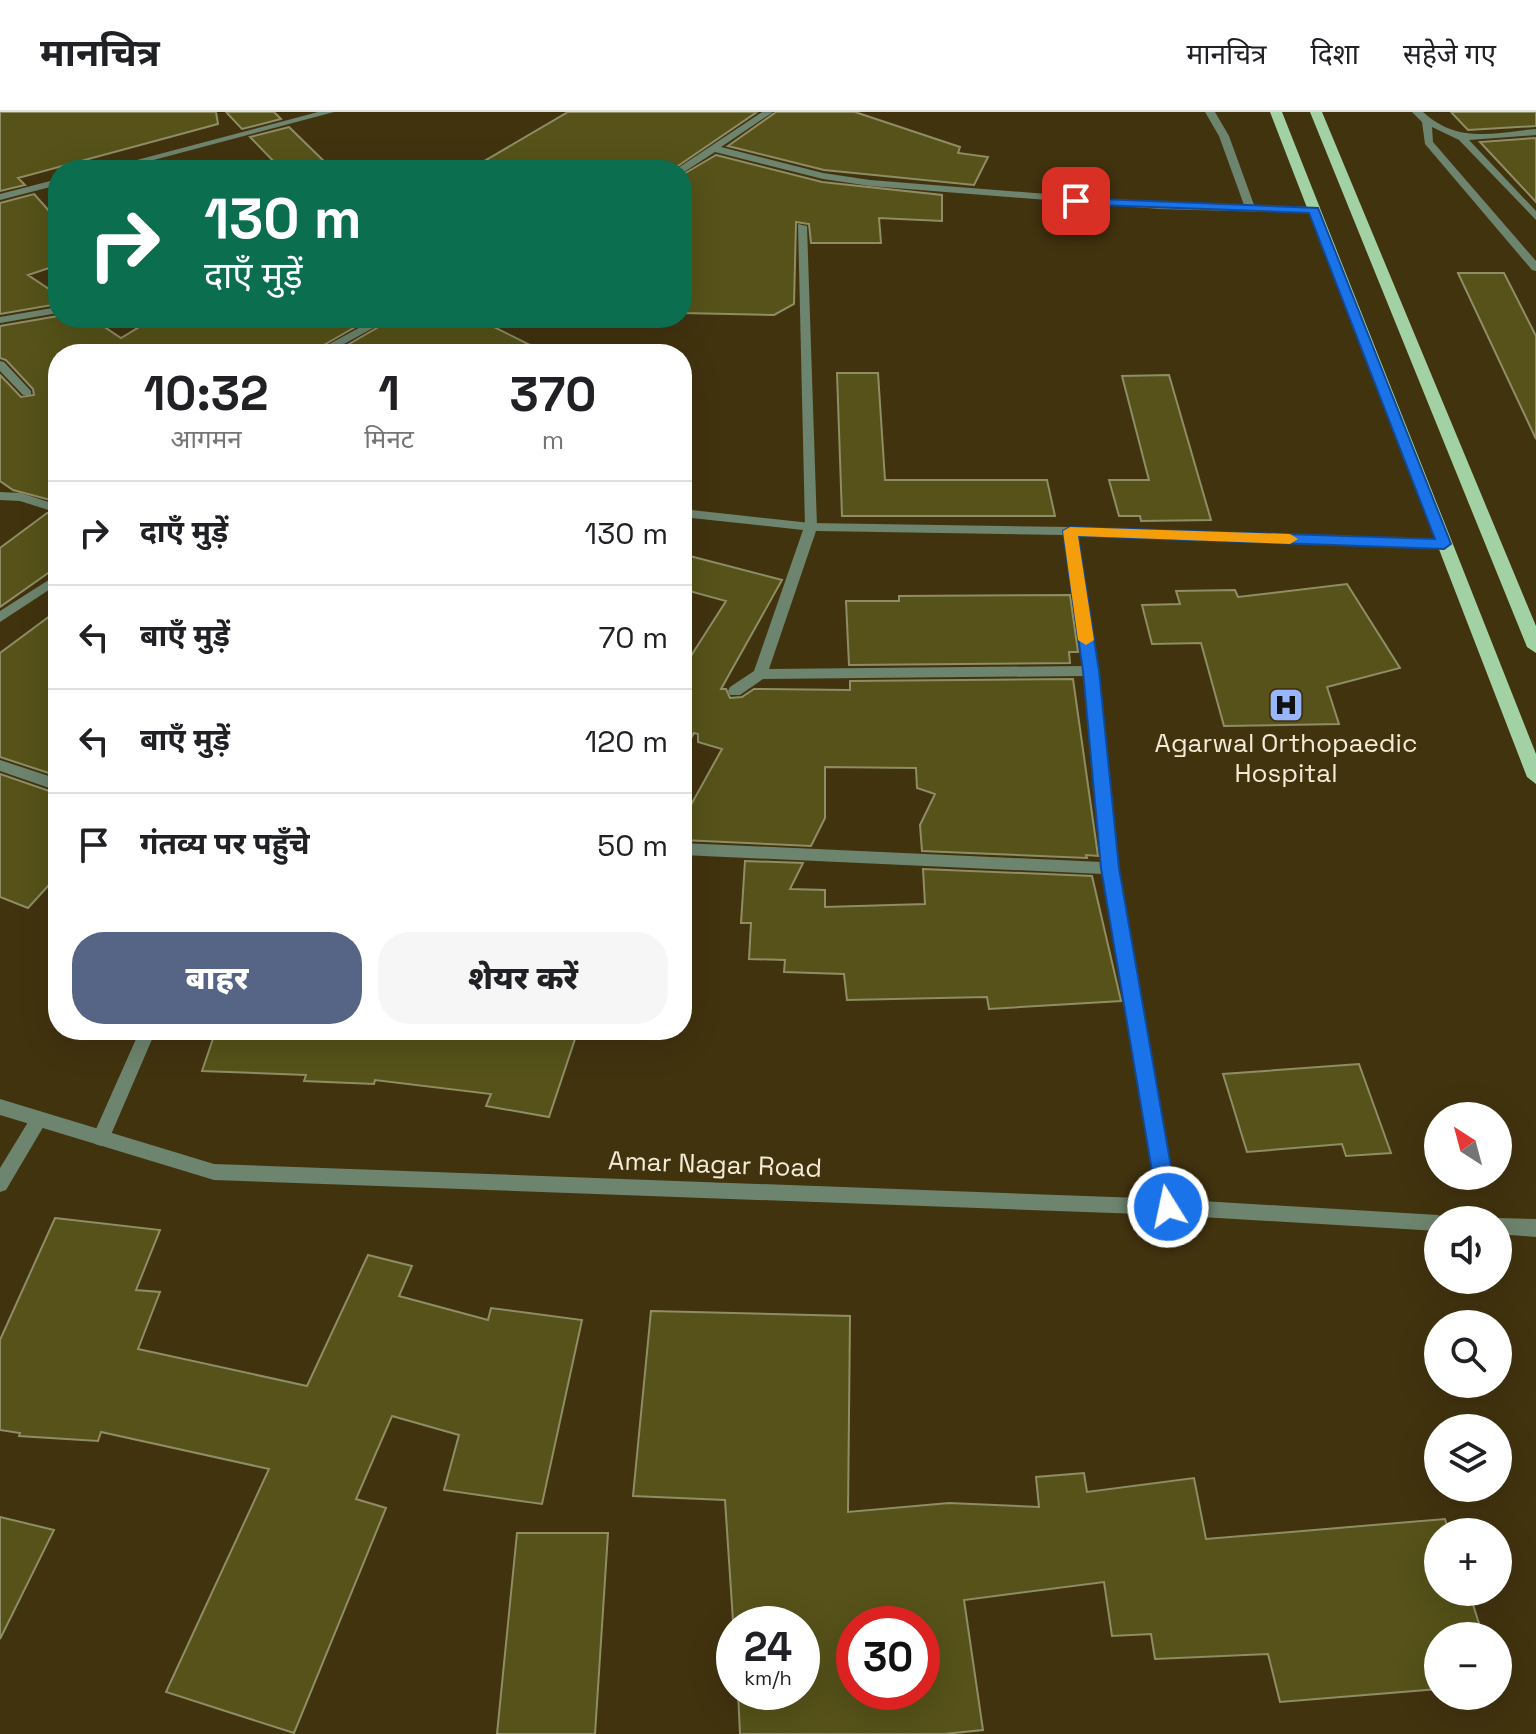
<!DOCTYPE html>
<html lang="hi">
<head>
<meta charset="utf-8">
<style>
	:root { --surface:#fff; --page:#f6f6f6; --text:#202124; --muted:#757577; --line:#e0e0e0; --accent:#566486 }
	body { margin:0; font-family:"Space Grotesk","Noto Sans Devanagari",sans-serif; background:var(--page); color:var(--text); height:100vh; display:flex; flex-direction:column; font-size:30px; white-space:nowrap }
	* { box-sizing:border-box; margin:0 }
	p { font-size:26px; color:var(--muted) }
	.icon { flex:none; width:44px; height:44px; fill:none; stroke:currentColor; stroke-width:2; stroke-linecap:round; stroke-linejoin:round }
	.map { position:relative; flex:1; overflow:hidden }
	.panel { position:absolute; left:48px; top:232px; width:644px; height:696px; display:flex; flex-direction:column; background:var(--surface); border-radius:32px; box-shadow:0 8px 32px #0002 }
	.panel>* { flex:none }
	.guide { position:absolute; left:48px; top:48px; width:644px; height:168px; border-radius:32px; box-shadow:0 8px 32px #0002; background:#0b6e4f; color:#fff; overflow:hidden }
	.needle { width:52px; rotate:324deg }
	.tools { position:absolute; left:1424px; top:990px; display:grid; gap:16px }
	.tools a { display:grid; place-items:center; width:88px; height:88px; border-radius:50%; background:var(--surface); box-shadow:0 8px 32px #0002; font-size:40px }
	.speed { position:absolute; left:716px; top:1494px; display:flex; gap:16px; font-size:40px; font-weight:700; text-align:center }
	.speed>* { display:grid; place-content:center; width:104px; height:104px; border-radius:50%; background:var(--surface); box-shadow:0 8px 32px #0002; line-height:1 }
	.speed small { font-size:20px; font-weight:400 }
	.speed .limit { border:12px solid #d22; background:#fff; color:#111 }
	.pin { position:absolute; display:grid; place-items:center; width:68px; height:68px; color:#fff; margin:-34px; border-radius:16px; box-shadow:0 4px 12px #0006 }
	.me { position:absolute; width:88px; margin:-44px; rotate:350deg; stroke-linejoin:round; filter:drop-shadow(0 0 6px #0008) }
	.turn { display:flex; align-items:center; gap:28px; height:168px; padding:0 24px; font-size:36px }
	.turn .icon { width:104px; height:104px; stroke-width:2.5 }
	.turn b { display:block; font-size:56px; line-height:68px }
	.eta { display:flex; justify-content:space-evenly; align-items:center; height:136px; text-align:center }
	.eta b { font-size:48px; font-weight:800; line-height:56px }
	.action { display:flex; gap:16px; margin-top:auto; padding:16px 24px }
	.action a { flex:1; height:92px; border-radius:32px; background:var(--accent); color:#fff; font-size:32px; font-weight:800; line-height:92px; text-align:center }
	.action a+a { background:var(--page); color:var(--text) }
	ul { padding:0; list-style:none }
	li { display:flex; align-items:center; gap:24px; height:104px; padding:0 24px; border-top:2px solid var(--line) }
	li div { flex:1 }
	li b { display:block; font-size:30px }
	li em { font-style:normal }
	header { display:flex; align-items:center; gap:48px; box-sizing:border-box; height:112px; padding:0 40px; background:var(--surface); border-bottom:2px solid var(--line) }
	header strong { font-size:38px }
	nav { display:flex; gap:44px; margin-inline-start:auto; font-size:28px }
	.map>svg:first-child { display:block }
	.building { fill:#565219; stroke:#8e8d65; stroke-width:2; fill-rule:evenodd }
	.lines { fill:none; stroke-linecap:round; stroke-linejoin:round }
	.service { fill:#6d846e; fill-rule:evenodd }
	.minor { fill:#6d846e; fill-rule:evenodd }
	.tertiary { fill:#6d846e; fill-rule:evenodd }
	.primary { fill:#a2d2a4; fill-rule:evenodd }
	.route { fill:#1a73e8; stroke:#114b97; stroke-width:2 }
	.slow { fill:#f59e0b }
	.labels { text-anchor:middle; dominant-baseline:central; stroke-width:8; stroke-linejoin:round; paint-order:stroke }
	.poi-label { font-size:26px; fill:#f4ebd7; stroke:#42330f }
	.street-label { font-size:26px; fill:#f4ebd7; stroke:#42330f }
</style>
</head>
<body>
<header>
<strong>मानचित्र</strong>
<nav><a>मानचित्र</a><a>दिशा</a><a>सहेजे गए</a></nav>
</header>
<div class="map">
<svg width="1536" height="1622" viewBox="0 0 1536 1622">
	<rect width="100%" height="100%" fill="#42330f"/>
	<!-- building -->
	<path class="building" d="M0 0H216L218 12 18 66 25 73 0 79Z
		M226 0H274L281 7 242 17Z
		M568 0H757L672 58H469Z
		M776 0H855L960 35 958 41 988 45 974 73 824 58 728 34Z
		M1451 0H1536V14L1468 18Z
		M289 15 333 58H282L250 25Z
		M1536 26V90L1480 30Z
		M716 43 822 70 942 83V109L879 106 881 131H811L809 112 796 110 794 192 774 203 682 201V63Z
		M34 82 58 109V153L28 163 58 183V192L0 202V91Z
		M1458 161H1504L1536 224V327Z
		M58 204 91 206 121 226 154 206H371L308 242H58V390L13 378 0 369V263L21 285 34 283 33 277 6 248 0 246V214Z
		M394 206H476L548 242H332Z
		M837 261H878L885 368H1047L1055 404H842Z
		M1169 263 1211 408 1141 409 1140 404H1119L1109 368H1149L1122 264Z
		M47 401 58 404V454L0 495V436Z
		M682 442 782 468 721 577H726L730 586 742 585 754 577 850 578V569L1073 567 1098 744 1086 743 1087 746 922 739 920 713 935 682 917 676 916 656 825 655V706L811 734 682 728V709L722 637 698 630V622L694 621 682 641V558L726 489 682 477Z
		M1347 472 1400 556 1327 575 1339 612 1224 614 1201 531 1152 532 1142 493 1180 492 1176 479 1235 478 1238 485Z
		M1070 483 1078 540H1069L1070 551 849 553 846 489H899V484Z
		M58 498V664L0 645V541Z
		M0 662 58 682V763L28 796 0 785Z
		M745 749 803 751 790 777 825 778V795L925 792 923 757 1092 764 1121 889 989 897 987 885 847 888 844 862 784 860 785 848 749 847 751 811H741Z
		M216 918H578L549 1005 486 994 491 982 375 968 374 972 304 969 306 963 202 959Z
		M1359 952 1391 1041 1346 1044 1342 1032 1247 1040 1223 962Z
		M55 1106 160 1118 136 1178 160 1180 138 1237 307 1274 368 1143 412 1154 399 1184 488 1208 491 1196 582 1208 542 1392 444 1378 459 1323 392 1304 356 1387 386 1396 294 1621 166 1580 269 1357 101 1320 98 1329 19 1324 20 1321 0 1318V1228Z
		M651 1199 850 1204 848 1400 949 1391 1039 1395 1036 1365 1084 1361 1087 1380 1194 1366 1206 1427 1445 1407 1449 1420H1438V1480H1469L1483 1524H1438V1577L1280 1590 1268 1542 1155 1547 1151 1522 1112 1524 1104 1470 964 1488 983 1618 944 1622H740L738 1580H802V1512H734V1524L725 1388 633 1384ZM854 1512H922V1580H854Z
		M0 1405 54 1418 0 1527Z
		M517 1421H608L595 1622H497Z"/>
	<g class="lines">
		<!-- service -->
		<path class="service" d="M798 112 807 114 817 415 811 419 805 415Z"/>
		<!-- minor -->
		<path class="minor" d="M318 0H334L116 58H99Z
			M762 0H773L721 35 823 61 870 68 1159 91 1244 93 1219 24 1205 0H1215L1229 24 1254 93 1314 95 1319 98 1314 101 1159 97 870 74 823 67 715 40 684 60 675 58Z
			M1412 0H1423C1458 32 1493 21 1536 17V23L1469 28 1536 99V108L1459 28 1432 15 1433 30 1536 149V159L1532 158 1425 32 1422 10Z
			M58 67V73L0 88V82Z
			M58 195V201L0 211V205Z
			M377 206H391L326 242H311Z
			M0 249 4 250 31 279V283H23L0 259Z
			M0 380 21 381 58 393V401L20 389 0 388Z
			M682 397 811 411 1070 415 1449 429 1450 432 1444 436 1077 423 1098 559 1118 756 1177 1095 1174 1101 1168 1103 1162 1101 1159 1095 1103 762 682 743V731L1102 750 1084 564 763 567 740 583H730L728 579 730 575 754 559 803 418 682 405ZM816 419 1064 423 1083 554 769 557Z
			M58 462V472L0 510V499Z
			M0 648 58 667V679L0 659Z
			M140 918H156L107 1032 101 1034 95 1032 92 1026Z
			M39 999 45 1002 48 1007 45 1012 6 1078 0 1080V1056L33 1002Z"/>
		<!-- tertiary -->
		<path class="tertiary" d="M0 987 214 1052 1168 1087 1438 1103 1446 1108H1438V1119L1168 1103 214 1068 0 1003Z
			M1498 1106 1536 1107V1125L1498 1122V1108H1491Z"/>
		<!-- primary -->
		<path class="primary" d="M1270 0H1282L1536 642V672L1527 665Z
			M1310 0H1322L1536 514V541L1527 535Z"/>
	</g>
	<!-- route -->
	<path class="route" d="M1076 86 1318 96 1451 432 1444 437 1078 424 1099 559 1119 756 1178 1095 1175 1101 1168 1104 1161 1101 1158 1095 1101 756 1083 559 1063 419 1070 415 1435 427 1309 101 1072 92Z"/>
	<!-- slow -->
	<path class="slow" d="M1070 415 1290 422 1298 427 1290 432 1078 424 1094 528 1086 533 1078 528 1063 419Z"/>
	<!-- icons -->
	<defs>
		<g id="hospital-square" transform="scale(1.8)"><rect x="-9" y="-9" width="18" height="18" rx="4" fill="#97b6fd" stroke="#42330f"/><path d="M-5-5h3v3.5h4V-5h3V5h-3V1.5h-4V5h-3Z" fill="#111"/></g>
	</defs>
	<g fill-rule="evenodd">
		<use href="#hospital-square" x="1286" y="593"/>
	</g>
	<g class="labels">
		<!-- poi labels -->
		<g class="poi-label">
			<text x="1286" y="631">Agarwal Orthopaedic<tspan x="1286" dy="30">Hospital</tspan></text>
		</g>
		<!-- street labels -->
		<g class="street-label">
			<text transform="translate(715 1052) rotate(2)">Amar Nagar Road</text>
		</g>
	</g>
</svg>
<div class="tools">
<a><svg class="needle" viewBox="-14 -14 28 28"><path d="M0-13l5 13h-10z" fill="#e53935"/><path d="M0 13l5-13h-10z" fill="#757577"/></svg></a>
<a><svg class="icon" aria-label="sound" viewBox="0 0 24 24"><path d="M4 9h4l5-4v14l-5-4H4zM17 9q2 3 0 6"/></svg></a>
<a><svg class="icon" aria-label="search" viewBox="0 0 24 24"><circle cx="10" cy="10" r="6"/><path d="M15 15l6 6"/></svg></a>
<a><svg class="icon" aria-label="layers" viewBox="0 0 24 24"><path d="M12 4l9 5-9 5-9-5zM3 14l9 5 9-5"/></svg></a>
<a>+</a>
<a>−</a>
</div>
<div class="speed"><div>24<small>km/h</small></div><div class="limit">30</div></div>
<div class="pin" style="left:1076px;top:89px;background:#d93025"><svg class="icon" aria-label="arrive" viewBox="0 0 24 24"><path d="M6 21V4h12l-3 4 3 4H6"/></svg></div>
<svg class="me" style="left:1168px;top:1095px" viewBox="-20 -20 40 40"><circle r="17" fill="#1a73e8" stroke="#fff" stroke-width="3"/><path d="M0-11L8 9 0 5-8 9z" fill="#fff"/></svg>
<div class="guide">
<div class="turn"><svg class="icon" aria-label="right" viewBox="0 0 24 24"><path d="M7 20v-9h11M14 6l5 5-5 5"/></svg><div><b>130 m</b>दाएँ मुड़ें</div></div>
</div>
<section class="panel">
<div class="eta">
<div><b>10:32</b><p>आगमन</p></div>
<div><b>1</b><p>मिनट</p></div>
<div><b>370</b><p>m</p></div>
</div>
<ul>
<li><svg class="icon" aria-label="right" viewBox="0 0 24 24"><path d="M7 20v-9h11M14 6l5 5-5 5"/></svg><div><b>दाएँ मुड़ें</b></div><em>130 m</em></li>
<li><svg class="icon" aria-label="left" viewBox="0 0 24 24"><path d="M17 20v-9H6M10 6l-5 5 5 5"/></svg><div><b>बाएँ मुड़ें</b></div><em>70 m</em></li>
<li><svg class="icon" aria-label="left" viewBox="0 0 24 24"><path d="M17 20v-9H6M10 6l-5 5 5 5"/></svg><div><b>बाएँ मुड़ें</b></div><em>120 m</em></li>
<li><svg class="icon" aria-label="arrive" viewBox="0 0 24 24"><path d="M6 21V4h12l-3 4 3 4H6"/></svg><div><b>गंतव्य पर पहुँचे</b></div><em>50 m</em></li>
</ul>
<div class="action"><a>बाहर</a><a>शेयर करें</a></div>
</section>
</div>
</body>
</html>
